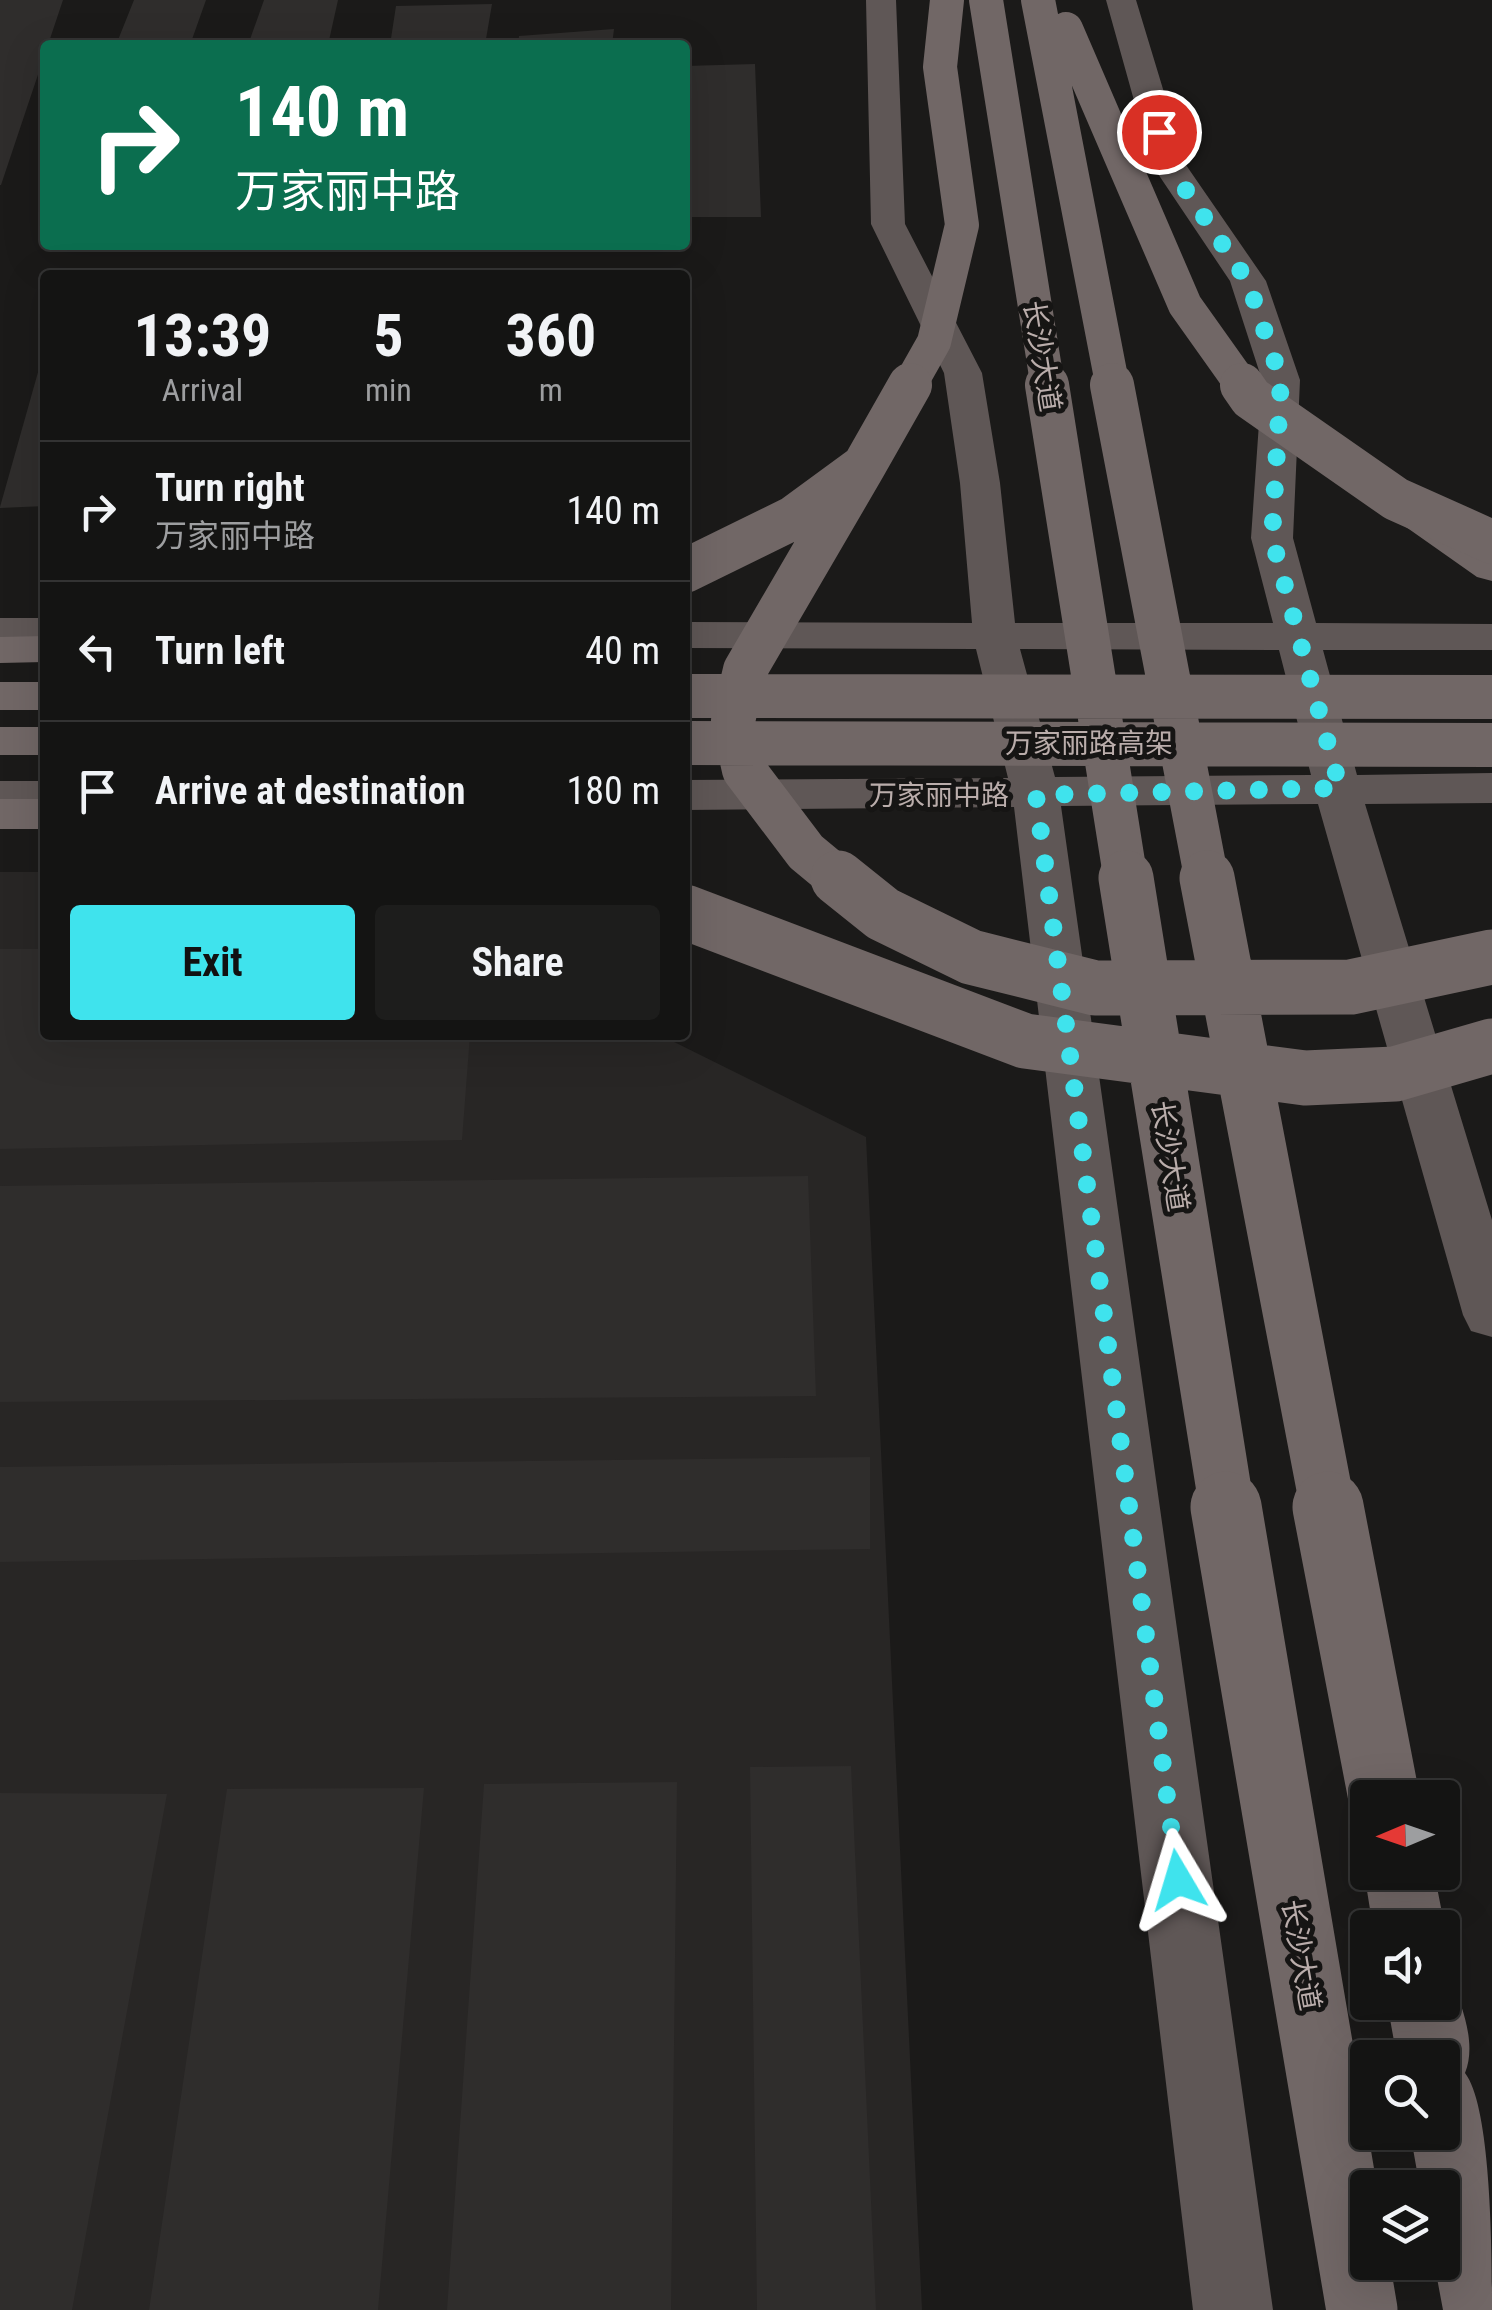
<!DOCTYPE html>
<html lang="en">
<head>
<meta charset="utf-8">
<style>
	:root { --surface:#141413; --page:#1d1d1c; --text:#f1f3f6; --muted:#9d9ea0; --line:#333; --accent:#3fe3ed }
	body { margin:0; font-family:"Roboto Condensed","Noto Sans SC",sans-serif; background:var(--page); color:var(--text); height:100vh; display:flex; flex-direction:column; font-size:38px; white-space:nowrap }
	* { box-sizing:border-box; margin:0 }
	p { font-size:32px; color:var(--muted) }
	.icon { flex:none; width:55px; height:55px; fill:none; stroke:currentColor; stroke-width:2; stroke-linecap:round; stroke-linejoin:round }
	.map { position:relative; flex:1; overflow:hidden }
	.details { position:absolute; left:40px; top:270px; width:650px; height:770px; display:flex; flex-direction:column; background:var(--surface); border-radius:10px; box-shadow:0 10px 40px #0002,0 0 0 2px var(--line) }
	.details>* { flex:none }
	.banner { position:absolute; left:40px; top:40px; width:650px; height:210px; border-radius:10px; box-shadow:0 10px 40px #0002,0 0 0 2px var(--line); background:#0b6e4f; color:#fff; overflow:hidden }
	.needle { width:65px; rotate:268deg }
	.buttons { position:absolute; left:1350px; top:1780px; display:grid; gap:20px }
	.buttons a { display:grid; place-items:center; width:110px; height:110px; border-radius:10px; background:var(--surface); box-shadow:0 10px 40px #0002,0 0 0 2px var(--line); font-size:50px }
	.pin { position:absolute; display:grid; place-items:center; width:85px; height:85px; color:#fff; margin:-42px; border:5px solid #fff; border-radius:50%; box-shadow:0 2px 10px #0007 }
	.me { position:absolute; width:110px; margin:-55px; rotate:353deg; stroke-linejoin:round; filter:drop-shadow(0 0 8px #0008) }
	.turn { display:flex; align-items:center; gap:35px; height:210px; padding:0 30px; font-size:45px }
	.turn .icon { width:130px; height:130px; stroke-width:2.5 }
	.turn b { display:block; font-size:70px; line-height:85px }
	.eta { display:flex; justify-content:space-evenly; align-items:center; height:170px; text-align:center }
	.eta b { font-size:60px; font-weight:700; line-height:70px }
	.button { display:flex; gap:20px; margin-top:auto; padding:20px 30px }
	.button a { flex:1; height:115px; border-radius:10px; background:var(--accent); color:#111; font-size:40px; font-weight:700; line-height:115px; text-align:center }
	.button a+a { background:var(--page); color:var(--text) }
	ul { padding:0; list-style:none }
	li { display:flex; align-items:center; gap:30px; height:140px; padding:0 30px; border-top:2px solid var(--line) }
	li div { flex:1 }
	li b { display:block; font-size:38px }
	li em { font-style:normal }
	.map>svg:first-child { display:block }
	.built { fill:#282625 }
	.building { fill:#2f2d2c }
	.lines { fill:none; stroke-linecap:round; stroke-linejoin:round }
	.major { fill:#5f5756; fill-rule:evenodd }
	.highway { fill:#716766; fill-rule:evenodd }
	.highway-bridge-far3 { stroke:#716766; stroke-width:34 }
	.highway-bridge-far2 { stroke:#716766; stroke-width:44 }
	.highway-bridge-far1 { stroke:#716766; stroke-width:55 }
	.highway-bridge { stroke:#716766; stroke-width:71 }
	.route { stroke:#3fe3ed; stroke-width:18; stroke-dasharray:0 32.4 }
	.labels { text-anchor:middle; dominant-baseline:central; stroke-width:10; stroke-linejoin:round; paint-order:stroke }
	.street-label { font-size:28px; fill:#baadab; stroke:#161514 }
</style>
</head>
<body>
<div class="map">
<svg width="1492" height="2310" viewBox="0 0 1492 2310">
	<rect width="100%" height="100%" fill="#1b1a19"/>
	<!-- built -->
	<path class="built" d="M0 872H45V1035H660L866 1137 922 2310H0Z"/>
	<!-- building -->
	<path class="building" d="M0 0H63L1 185H0Z
		M134 0H206L190 45H116Z
		M264 0H338L328 45H248Z
		M492 4 485 45H390L396 6Z
		M614 29 612 45H518L519 36Z
		M755 64 761 217H685V66Z
		M44 351 45 506 0 508V507Z
		M0 949H45V1035H470L462 1140 0 1149Z
		M808 1176 816 1396 0 1402V1186Z
		M870 1457V1549L0 1562V1467Z
		M851 1766 876 2310H757L750 1767Z
		M677 1782 671 2310H447L484 1784Z
		M424 1788 378 2310H149L227 1789Z
		M0 1793 167 1794 72 2310H0Z"/>
	<g class="lines">
		<!-- major -->
		<path class="major" d="M866 0H896L905 224 982 373 1000 483 1015 623H1273L1251 538 1262 380 1230 281 1152 165 1106 0H1136L1186 165 1266 281 1300 380 1293 538 1316 623 1492 624V650H1323L1357 775 1492 773V803L1365 804 1492 1220V1337L1471 1331 1463 1315 1318 804 1061 806 1273 2310H1193L1014 807 685 810V780L1008 778 976 649 685 648V622L972 623 960 483 944 373 871 224ZM1020 649 1279 650 1311 775 1055 777Z
			M0 618H45V644H0Z
			M0 781H45V811H0Z"/>
		<!-- highway -->
		<path class="highway" d="M1421 506 1436 509 1492 549V581L1477 577 1406 527 1400 518 1406 509Z
			M45 636V662L0 663V637Z
			M0 682H45V710H0Z
			M0 727H45V755H0Z
			M0 799H45V829H0Z
			M1368 1864V1872H1434L1445 1928 1442 1933V1928H1373L1364 1872Z
			M1442 1974 1450 1977C1462 2005 1477 2044 1465 2073 1492 2108 1492 2258 1492 2310H1443L1434 2262H1442V2188H1420L1410 2132H1442V2058H1397L1387 2002H1442Z"/>
		<!-- highway-bridge-far3 -->
		<path class="highway-bridge-far3" d="M986 0 1048 388
			M1038 0 1113 388
			M1066 29 1185 305 1244 388
			M908 388 934 342 962 225 940 67 947 0"/>
		<!-- highway-bridge-far2 -->
		<path class="highway-bridge-far2" d="M1047 385 1126 881
			M1112 385 1207 881
			M1242 385 1251 398 1396 499 1492 542
			M685 571 793 518 864 466 910 385
			M685 696 1492 697
			M685 743 1492 745
			M841 881 806 852 744 770 733 721 745 670 864 466"/>
		<!-- highway-bridge-far1 -->
		<path class="highway-bridge-far1" d="M838 878 883 914 971 957 1095 988 1351 987 1492 957
			M1126 878 1227 1509
			M1207 878 1328 1509
			M685 912 1025 1041 1305 1078 1395 1074 1492 1046"/>
		<!-- highway-bridge -->
		<path class="highway-bridge" d="M1226 1507 1362 2310
			M1328 1507 1384 1798"/>
	</g>
	<g class="lines">
		<!-- route -->
		<path class="route" d="M1159 132 1169 165 1248 282 1281 380 1272 538 1340 788 1036 795 1178 1880"/>
	</g>
	<g class="labels">
		<!-- street labels -->
		<g class="street-label">
			<text transform="translate(1042 356) rotate(81)">长沙大道</text>
			<text x="1089" y="743">万家丽路高架</text>
			<text x="939" y="795">万家丽中路</text>
			<text transform="translate(1170 1156) rotate(81)">长沙大道</text>
			<text transform="translate(1301 1955) rotate(80)">长沙大道</text>
		</g>
	</g>
</svg>
<div class="buttons">
<a><svg class="needle" viewBox="-14 -14 28 28"><path d="M0-13l5 13h-10z" fill="#e53935"/><path d="M0 13l5-13h-10z" fill="#9d9ea0"/></svg></a>
<a><svg class="icon" aria-label="sound" viewBox="0 0 24 24"><path d="M4 9h4l5-4v14l-5-4H4zM17 9q2 3 0 6"/></svg></a>
<a><svg class="icon" aria-label="search" viewBox="0 0 24 24"><circle cx="10" cy="10" r="6"/><path d="M15 15l6 6"/></svg></a>
<a><svg class="icon" aria-label="layers" viewBox="0 0 24 24"><path d="M12 4l9 5-9 5-9-5zM3 14l9 5 9-5"/></svg></a>
</div>
<div class="pin" style="left:1159px;top:132px;background:#d93025"><svg class="icon" aria-label="arrive" viewBox="0 0 24 24"><path d="M6 21V4h12l-3 4 3 4H6"/></svg></div>
<svg class="me" style="left:1178px;top:1880px" viewBox="-20 -20 40 40"><path d="M0-17L14 15 0 8-14 15z" fill="#3fe3ed" stroke="#fff" stroke-width="4"/></svg>
<div class="banner">
<div class="turn"><svg class="icon" aria-label="right" viewBox="0 0 24 24"><path d="M7 20v-9h11M14 6l5 5-5 5"/></svg><div><b>140 m</b>万家丽中路</div></div>
</div>
<section class="details">
<div class="eta">
<div><b>13:39</b><p>Arrival</p></div>
<div><b>5</b><p>min</p></div>
<div><b>360</b><p>m</p></div>
</div>
<ul>
<li><svg class="icon" aria-label="right" viewBox="0 0 24 24"><path d="M7 20v-9h11M14 6l5 5-5 5"/></svg><div><b>Turn right</b><p>万家丽中路</p></div><em>140 m</em></li>
<li><svg class="icon" aria-label="left" viewBox="0 0 24 24"><path d="M17 20v-9H6M10 6l-5 5 5 5"/></svg><div><b>Turn left</b></div><em>40 m</em></li>
<li><svg class="icon" aria-label="arrive" viewBox="0 0 24 24"><path d="M6 21V4h12l-3 4 3 4H6"/></svg><div><b>Arrive at destination</b></div><em>180 m</em></li>
</ul>
<div class="button"><a>Exit</a><a>Share</a></div>
</section>
</div>
</body>
</html>
